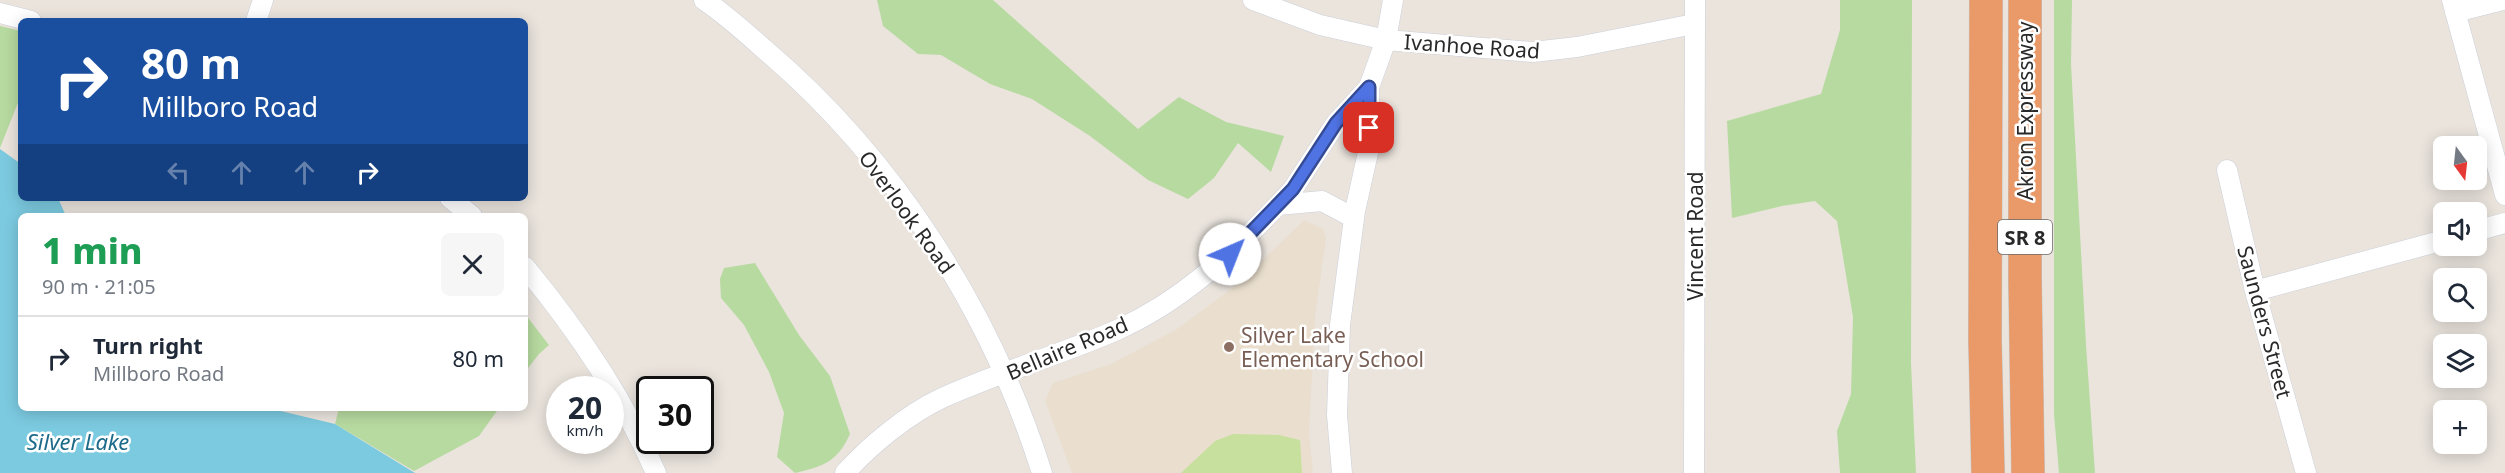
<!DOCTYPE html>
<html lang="en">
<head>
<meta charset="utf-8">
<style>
	:root { --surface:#fff; --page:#f6f6f7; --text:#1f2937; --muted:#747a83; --line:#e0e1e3 }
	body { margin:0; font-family:"Noto Sans",sans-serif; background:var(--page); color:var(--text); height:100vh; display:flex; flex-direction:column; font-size:22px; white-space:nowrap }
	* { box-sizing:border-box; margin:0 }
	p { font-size:20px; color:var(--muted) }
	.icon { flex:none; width:33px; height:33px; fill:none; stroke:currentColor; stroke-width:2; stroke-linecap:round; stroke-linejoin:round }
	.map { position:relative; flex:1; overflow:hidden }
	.details { position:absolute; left:18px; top:213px; width:510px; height:198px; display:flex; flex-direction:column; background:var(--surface); border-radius:9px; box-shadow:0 3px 15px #0003 }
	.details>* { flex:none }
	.banner { position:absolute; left:18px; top:18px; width:510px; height:183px; border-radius:9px; box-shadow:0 3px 15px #0003; background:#1a4fa0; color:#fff; overflow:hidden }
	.needle { width:39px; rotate:165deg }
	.controls { position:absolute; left:2433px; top:136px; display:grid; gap:12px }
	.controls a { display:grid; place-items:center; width:54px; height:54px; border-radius:9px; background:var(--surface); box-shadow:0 3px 15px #0003; font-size:30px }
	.speed { position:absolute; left:546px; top:376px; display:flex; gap:12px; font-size:30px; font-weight:700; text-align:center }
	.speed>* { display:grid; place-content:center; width:78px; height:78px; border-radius:50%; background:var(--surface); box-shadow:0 3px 15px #0003; line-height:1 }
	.speed small { font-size:15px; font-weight:400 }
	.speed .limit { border:3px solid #111; border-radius:9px; background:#fff; color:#111 }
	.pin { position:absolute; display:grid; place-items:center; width:51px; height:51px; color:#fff; margin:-26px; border-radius:12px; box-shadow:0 3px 9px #0006 }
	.me { position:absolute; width:66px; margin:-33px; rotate:44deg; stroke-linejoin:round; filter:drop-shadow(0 0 4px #0008) }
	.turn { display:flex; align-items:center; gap:21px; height:126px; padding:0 24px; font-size:27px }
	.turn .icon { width:78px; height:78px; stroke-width:2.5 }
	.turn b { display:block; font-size:42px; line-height:51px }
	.lanes { display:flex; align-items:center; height:57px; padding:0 24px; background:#0003; justify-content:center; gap:30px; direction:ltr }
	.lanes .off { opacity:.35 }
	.round { display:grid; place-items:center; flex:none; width:63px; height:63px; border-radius:9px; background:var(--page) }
	.head { display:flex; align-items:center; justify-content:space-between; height:102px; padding:0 24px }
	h1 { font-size:36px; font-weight:800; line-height:45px; color:#1e9e55 }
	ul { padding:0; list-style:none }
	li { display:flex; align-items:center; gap:18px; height:84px; padding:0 24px; border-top:2px solid var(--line) }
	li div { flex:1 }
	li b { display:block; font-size:22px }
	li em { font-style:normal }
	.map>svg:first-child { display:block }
	.education { fill:#eadfce }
	.green { fill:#b7daa0 }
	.pitch { fill:#c7e09d }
	.water { fill:#7ccae0 }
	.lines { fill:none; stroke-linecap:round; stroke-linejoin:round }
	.street-casing { stroke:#cccfd9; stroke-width:21 }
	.highway-casing { stroke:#c3c3c3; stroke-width:34 }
	.street { stroke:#fff; stroke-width:20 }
	.highway { stroke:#ea9a68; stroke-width:33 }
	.route-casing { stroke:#344b94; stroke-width:15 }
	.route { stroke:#5073e4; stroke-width:10 }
	.education-dot { fill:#8d6e63; stroke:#fff; stroke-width:2 }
	.labels { text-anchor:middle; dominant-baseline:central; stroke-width:5; stroke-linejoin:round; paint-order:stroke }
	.shield { fill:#fff; stroke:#696969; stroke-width:1.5 }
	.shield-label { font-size:20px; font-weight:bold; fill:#292929 }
	.street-label { font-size:21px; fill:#292929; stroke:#fff }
	.education-label { font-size:21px; fill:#785e54; stroke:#fff; text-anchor:start }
	.water-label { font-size:22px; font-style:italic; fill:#1d6a8a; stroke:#fff }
</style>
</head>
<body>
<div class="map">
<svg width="2505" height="473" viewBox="0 0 2505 473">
	<rect width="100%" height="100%" fill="#eae4dd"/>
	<!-- education -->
	<path class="education" d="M1304 220 1323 229 1326 239 1315 317 1309 433 1313 473H1072L1045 401 1053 383 1111 364 1177 329 1239 283Z"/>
	<!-- green -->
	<path class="green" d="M877 0H993L1138 129 1179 97 1226 122 1284 136 1271 172 1238 143 1214 178 1188 199 1148 180 1090 136 1032 99 990 84 941 55 918 54 883 26Z
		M1840 0H1912L1911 363 1916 473H1840L1837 431 1851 394 1853 317 1837 221 1815 201 1782 206 1732 218 1727 121 1821 94 1840 30Z
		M2054 0H2072L2071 64 2086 345 2095 473H2059L2054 414Z
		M0 26 21 31V95L0 148Z
		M755 263 799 335 830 376 850 434C837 462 824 466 795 473L777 457 784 413 769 372 744 325 721 298 720 279 724 268Z
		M525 314 549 345 539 354 525 372Z
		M339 408H499L479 436 414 471 335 424Z"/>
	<!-- pitch -->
	<path class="pitch" d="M1233 434 1279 435 1300 440 1302 473H1181L1215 441Z"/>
	<!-- water -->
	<path class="water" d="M0 149 21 164V198H58L66 216H21V408H268L335 424 415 473H0Z"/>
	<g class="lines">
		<!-- street casing -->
		<g class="street-casing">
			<path id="street" d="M704 0C725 14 745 32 764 49 894 159 991 311 1042 473
				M1253 0 1320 25 1386 40 1533 52 1577 47 1694 24
				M2452 0 2505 195
				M2455 12 2503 0
				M0 13 31 21
				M256 21 263 0
				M2227 170 2255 291 2306 473
				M450 198 472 216
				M1278 205 1293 189 1336 123 1369 87
				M2476 231 2505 223
				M525 267C578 331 623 397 656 473
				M2255 291 2444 240
				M845 473C870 445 908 414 942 398 999 372 1060 355 1117 330 1182 301 1230 255 1278 205L1322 201 1354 218
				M1342 473 1337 415 1340 325 1355 211 1369 148V87L1386 40 1393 0
				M1694 473 1695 0"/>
		</g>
		<!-- highway casing -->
		<g class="highway-casing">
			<path id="highway" d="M1986 0 1985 340 1988 473
				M2025 0V279L2028 473"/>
		</g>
		<!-- street -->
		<use href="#street" class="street"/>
		<!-- highway -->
		<use href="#highway" class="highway"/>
	</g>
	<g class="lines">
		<!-- route casing -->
		<g class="route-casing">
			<path id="route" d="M1230 254 1293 189 1336 123 1369 87V128"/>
		</g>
		<!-- route -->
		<use href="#route" class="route"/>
	</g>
	<!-- markers -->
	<circle class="education-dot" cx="1229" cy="347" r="6"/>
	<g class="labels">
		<!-- shield labels -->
		<rect class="shield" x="1998" y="220" width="54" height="34" rx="4.5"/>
		<g class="shield-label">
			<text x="2025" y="237">SR 8</text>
		</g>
		<!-- street labels -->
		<g class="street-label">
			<text transform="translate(1472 46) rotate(4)">Ivanhoe Road</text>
			<text transform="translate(2025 111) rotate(-90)">Akron Expressway</text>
			<text transform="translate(907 212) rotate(54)">Overlook Road</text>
			<text transform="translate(1695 236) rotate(-90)">Vincent Road</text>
			<text transform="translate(2265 322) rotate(75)">Saunders Street</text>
			<text transform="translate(1067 348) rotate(-23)">Bellaire Road</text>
		</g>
		<!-- education labels -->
		<g class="education-label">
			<text x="1241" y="335">Silver Lake<tspan x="1241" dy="24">Elementary School</tspan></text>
		</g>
		<!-- water labels -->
		<g class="water-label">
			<text x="78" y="441">Silver Lake</text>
		</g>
	</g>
</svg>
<div class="controls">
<a><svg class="needle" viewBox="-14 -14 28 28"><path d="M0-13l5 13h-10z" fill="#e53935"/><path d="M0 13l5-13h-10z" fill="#747a83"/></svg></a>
<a><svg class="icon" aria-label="sound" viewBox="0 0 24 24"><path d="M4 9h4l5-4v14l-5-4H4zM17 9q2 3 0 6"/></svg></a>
<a><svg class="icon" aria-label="search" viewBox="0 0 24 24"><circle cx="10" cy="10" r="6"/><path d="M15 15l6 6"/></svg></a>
<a><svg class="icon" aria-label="layers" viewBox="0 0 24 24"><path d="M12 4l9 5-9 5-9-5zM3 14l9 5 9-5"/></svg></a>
<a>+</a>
</div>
<div class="speed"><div>20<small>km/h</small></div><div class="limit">30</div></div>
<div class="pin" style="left:1369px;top:128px;background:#d93025"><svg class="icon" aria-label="arrive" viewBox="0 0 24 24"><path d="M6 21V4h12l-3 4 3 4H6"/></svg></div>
<svg class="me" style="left:1230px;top:254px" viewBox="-20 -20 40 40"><circle r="19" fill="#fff"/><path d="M0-13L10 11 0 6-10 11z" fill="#5073e4"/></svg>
<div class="banner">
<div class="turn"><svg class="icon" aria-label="right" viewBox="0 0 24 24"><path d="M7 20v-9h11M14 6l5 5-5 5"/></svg><div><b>80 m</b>Millboro Road</div></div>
<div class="lanes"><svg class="icon off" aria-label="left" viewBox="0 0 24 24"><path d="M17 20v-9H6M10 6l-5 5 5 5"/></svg><svg class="icon off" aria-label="ahead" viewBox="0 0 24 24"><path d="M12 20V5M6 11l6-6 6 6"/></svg><svg class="icon off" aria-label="ahead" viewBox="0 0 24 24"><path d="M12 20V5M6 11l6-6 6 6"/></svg><svg class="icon" aria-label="right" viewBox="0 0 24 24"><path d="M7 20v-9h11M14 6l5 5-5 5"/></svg></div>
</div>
<section class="details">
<div class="head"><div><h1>1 min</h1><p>90 m · 21:05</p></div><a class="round"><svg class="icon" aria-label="close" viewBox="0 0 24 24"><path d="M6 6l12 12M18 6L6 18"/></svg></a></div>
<ul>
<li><svg class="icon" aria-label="right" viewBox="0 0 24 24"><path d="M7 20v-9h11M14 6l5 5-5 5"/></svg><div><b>Turn right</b><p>Millboro Road</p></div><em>80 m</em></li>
</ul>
</section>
</div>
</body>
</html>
